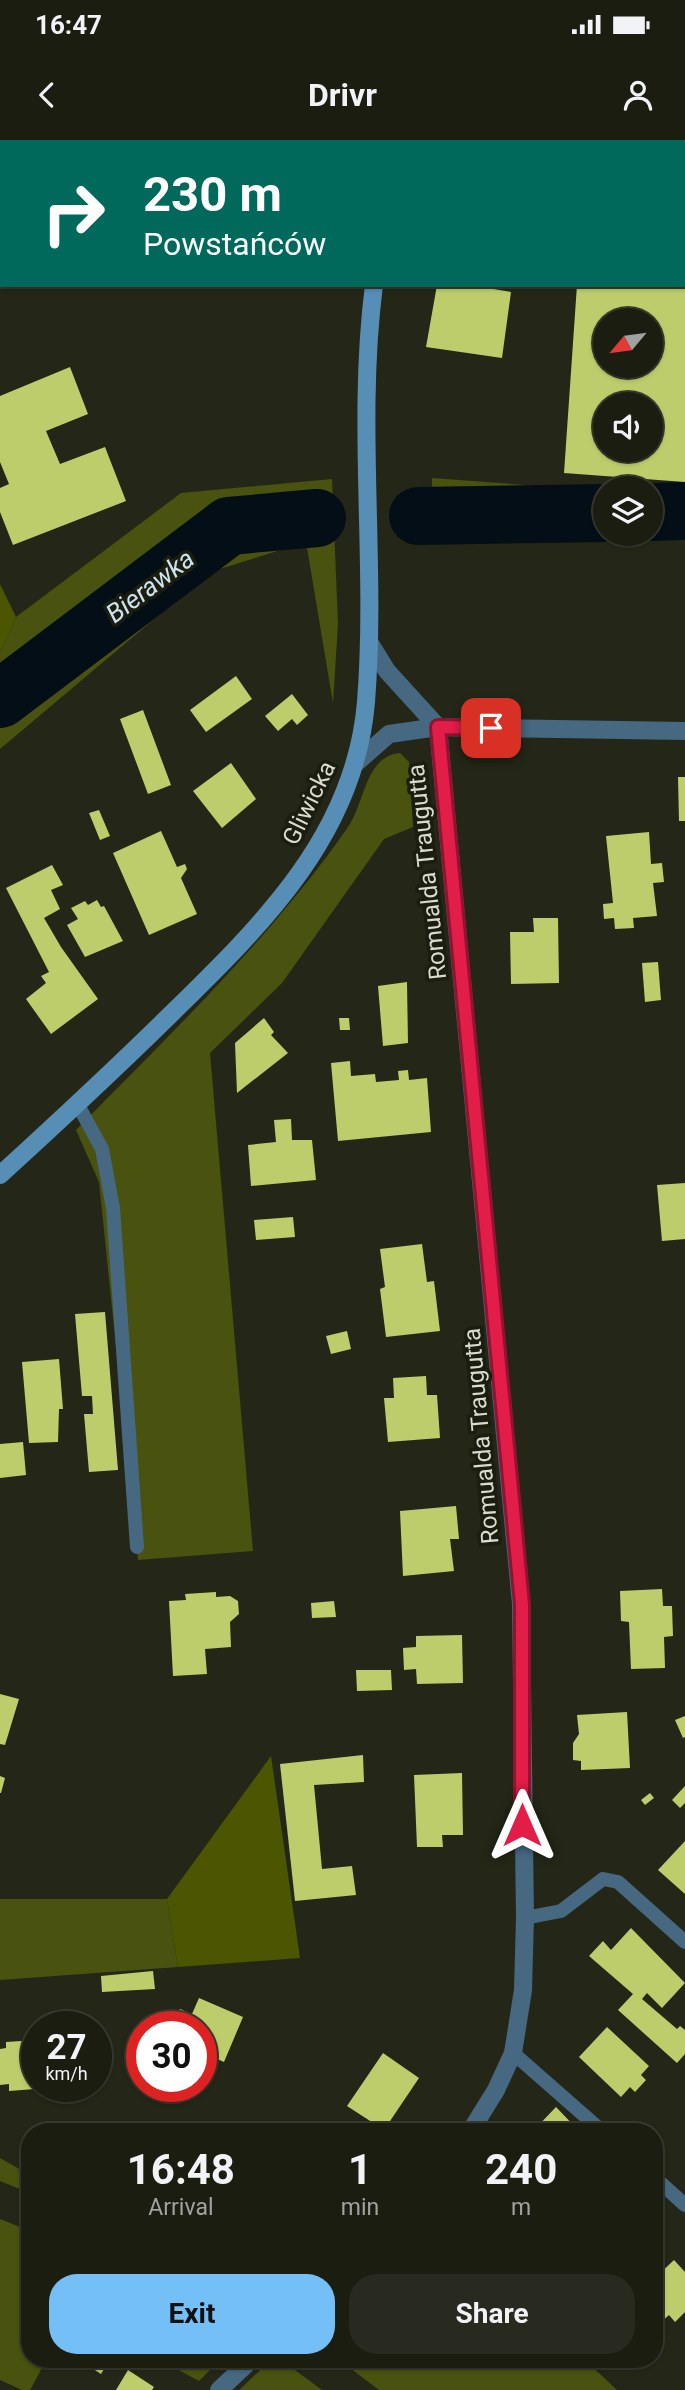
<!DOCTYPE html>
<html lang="en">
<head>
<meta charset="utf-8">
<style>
	:root { --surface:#1b1d11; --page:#282a1f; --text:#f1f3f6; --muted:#a0a29f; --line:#393b31; --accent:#74c0f6 }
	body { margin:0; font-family:Roboto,sans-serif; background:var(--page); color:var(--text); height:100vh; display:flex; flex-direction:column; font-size:26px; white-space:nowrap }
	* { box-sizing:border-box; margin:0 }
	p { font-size:23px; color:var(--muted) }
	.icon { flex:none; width:38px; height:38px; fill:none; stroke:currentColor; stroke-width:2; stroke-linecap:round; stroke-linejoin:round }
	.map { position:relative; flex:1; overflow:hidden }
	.drawer { position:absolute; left:21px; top:1983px; width:642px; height:245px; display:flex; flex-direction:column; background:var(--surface); border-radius:28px; box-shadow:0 2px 5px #0004,0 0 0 2px var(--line) }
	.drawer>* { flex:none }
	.hud { position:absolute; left:0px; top:0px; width:686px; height:147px; box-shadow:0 2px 5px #0004,0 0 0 2px var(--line); background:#00695c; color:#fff; overflow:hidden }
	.needle { width:46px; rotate:241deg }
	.fabs { position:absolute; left:593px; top:168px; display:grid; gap:14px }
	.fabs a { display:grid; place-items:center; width:70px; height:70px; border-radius:50%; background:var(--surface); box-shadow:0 2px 5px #0004,0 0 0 2px var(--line); font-size:35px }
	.speed { position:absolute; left:21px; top:1871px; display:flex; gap:14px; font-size:35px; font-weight:700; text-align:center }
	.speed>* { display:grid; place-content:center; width:91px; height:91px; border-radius:50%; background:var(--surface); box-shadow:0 2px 5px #0004,0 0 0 2px var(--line); line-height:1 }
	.speed small { font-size:18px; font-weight:400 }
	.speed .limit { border:10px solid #d22; background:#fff; color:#111 }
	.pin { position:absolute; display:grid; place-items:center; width:60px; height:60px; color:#fff; margin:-30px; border-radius:14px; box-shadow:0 4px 10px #0006 }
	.me { position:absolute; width:77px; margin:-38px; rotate:0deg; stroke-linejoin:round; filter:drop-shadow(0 0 5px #0008) }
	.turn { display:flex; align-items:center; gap:24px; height:147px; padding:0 28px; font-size:32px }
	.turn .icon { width:91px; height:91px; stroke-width:2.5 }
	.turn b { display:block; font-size:49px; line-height:60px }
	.eta { display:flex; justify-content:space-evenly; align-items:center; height:119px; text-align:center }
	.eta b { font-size:42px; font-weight:700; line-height:49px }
	.cta { display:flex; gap:14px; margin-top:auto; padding:14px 28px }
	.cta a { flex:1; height:80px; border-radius:28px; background:var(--accent); color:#111; font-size:28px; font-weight:700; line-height:80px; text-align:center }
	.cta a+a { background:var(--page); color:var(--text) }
	.status { display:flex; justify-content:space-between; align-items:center; height:49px; padding:0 35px; background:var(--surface); direction:ltr }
	.status svg { height:19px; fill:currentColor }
	header { display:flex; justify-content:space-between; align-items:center; height:91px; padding:0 28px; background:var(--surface); font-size:32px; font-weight:700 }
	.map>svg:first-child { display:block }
	.green { fill:#49520f }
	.forest { fill:#4c5500 }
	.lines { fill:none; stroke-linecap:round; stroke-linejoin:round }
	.river { stroke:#040e16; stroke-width:58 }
	.building { fill:#bdcd6c; fill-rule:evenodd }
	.lane { stroke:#466881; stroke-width:14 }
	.street { stroke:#466881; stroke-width:18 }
	.secondary { stroke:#568eb5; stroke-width:18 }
	.route-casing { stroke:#92132f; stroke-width:18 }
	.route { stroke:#e11d48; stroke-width:12 }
	.labels { text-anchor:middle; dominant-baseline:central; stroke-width:7; stroke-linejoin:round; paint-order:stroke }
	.street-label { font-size:24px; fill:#d9dbd0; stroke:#1b1e0e }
	.water-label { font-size:26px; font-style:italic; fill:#cee3f2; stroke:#1b1e0e }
</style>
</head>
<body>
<div class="status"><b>16:47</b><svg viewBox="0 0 49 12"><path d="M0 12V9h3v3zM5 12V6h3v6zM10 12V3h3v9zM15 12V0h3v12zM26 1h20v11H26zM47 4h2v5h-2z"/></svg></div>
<header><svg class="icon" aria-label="back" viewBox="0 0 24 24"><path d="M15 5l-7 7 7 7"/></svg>Drivr<svg class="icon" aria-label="person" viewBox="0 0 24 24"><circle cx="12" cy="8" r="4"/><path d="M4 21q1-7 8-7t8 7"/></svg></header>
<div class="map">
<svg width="685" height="2250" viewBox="0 0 685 2250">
	<rect width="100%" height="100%" fill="#242717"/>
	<!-- green -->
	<path class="green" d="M432 338 605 351 606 394H651V354L685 357V399L432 395Z
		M332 339 338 484 333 563 306 402 210 432 0 609V513L16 477 181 353Z
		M400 613 409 622 413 687 384 699 282 843 210 913 253 1411 138 1420 99 1042 76 990C171 893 270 799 348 687 365 663 365 616 400 613Z
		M0 1759H167L178 1827 0 1840Z
		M0 2018 30 2035V2053L0 2041Z
		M0 2079 30 2091V2219H47L30 2250H22L0 2240Z
		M158 2219H221L199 2241Z
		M272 2219H280L322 2250H239Z
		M338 2219H584L617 2250H379Z"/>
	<!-- forest -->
	<path class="forest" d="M0 444 16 477 0 513Z
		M271 1616 300 1818 178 1827 167 1759Z"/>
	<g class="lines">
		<!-- river -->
		<path class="river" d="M651 372 685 371
			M418 376 606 373
			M0 559 229 386 317 378"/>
	</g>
	<!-- building -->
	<path class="building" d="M437 145H469L511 152 502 218 426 207Z
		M577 145H685V342L564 333ZM606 180H651V226H606ZM606 264H651V310H606Z
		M70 227 88 274 46 291 60 324 105 307 126 361 13 405 0 372V348L9 344 0 322V256Z
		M236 536 252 559 206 592 190 570Z
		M292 554 308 575 297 585 292 579 278 591 265 576Z
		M143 570 171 645 148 654 120 579Z
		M231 623 256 659 222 688 193 651Z
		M678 637H685V681H679Z
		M99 670 110 696 100 700 89 673Z
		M161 691 177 727 185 724 187 729 181 738 197 774 149 795 113 713Z
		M649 692 651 724 662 723 664 742 653 743 657 776 633 778 634 788 615 789 614 778 604 779 603 764 613 763 606 696Z
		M52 725 63 745 51 750 60 769 44 778 61 807 98 859 51 894 26 859 46 843 41 836 49 832 6 748Z
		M97 760 101 767 104 766 123 801 85 817 67 785 78 779 71 768 85 761 88 765Z
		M533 778H558L559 843 511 844 510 792H534Z
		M658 822 661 860 645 862 642 823Z
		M407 842 408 903 383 906 378 846Z
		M264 878 274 892 271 895 288 913 237 953 235 903Z
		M339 878H349L350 890H340Z
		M350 921 351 936 375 934 376 942 399 940 398 931 408 930 409 940 427 938 431 992 338 1001 331 923Z
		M291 979 292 1000H312L316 1040 251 1046 248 1005 276 1002 274 980Z
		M685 1043V1099L662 1101 657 1045Z
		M293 1077 295 1097 256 1100 254 1080Z
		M422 1104 427 1142 434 1141 440 1191 386 1197 380 1149 385 1147 380 1109Z
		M105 1172 118 1330 89 1332 84 1274H93L92 1256H82L75 1174Z
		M347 1191 351 1209 331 1214 326 1196Z
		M59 1219 63 1269H59L58 1302 29 1303 22 1222Z
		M426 1236 427 1255H437L440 1298 388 1302 384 1258H394L393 1238Z
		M23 1302 26 1335 0 1338V1304Z
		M456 1366 459 1399H450L454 1431 403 1436 400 1371Z
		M662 1449 663 1466H672L673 1496 664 1497 665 1528 631 1529 629 1482 621 1481 620 1451Z
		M216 1452V1457L230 1456 238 1461 239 1474 230 1482 231 1507 205 1509 207 1534 173 1536 169 1461 186 1460 185 1454Z
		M334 1461 336 1477 312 1478 311 1463Z
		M462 1495 463 1543 417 1544 416 1529 404 1530 403 1508 416 1507V1496Z
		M356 1530H391L392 1550 357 1551Z
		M0 1554 19 1559 5 1605 0 1604Z
		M627 1572 630 1628 581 1630V1621L573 1620V1603L579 1594 577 1575Z
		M685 1576V1597L683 1598 675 1580Z
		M363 1615 364 1642 314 1645 322 1729 352 1726 356 1755 295 1761 280 1624Z
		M462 1633 463 1695H442L443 1707H417L414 1635Z
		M0 1636 5 1638 1 1653H0Z
		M685 1646V1663L680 1668 672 1660Z
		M650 1653 654 1658 645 1665 641 1660Z
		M685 1701V1754L658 1730Z
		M631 1788 685 1843 662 1868 647 1853 642 1859 677 1889 680 1886 685 1890V1914L677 1923 618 1870 633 1854 589 1816 603 1801 611 1810Z
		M153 1831 155 1849 102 1852 101 1836Z
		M199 1858 243 1877 224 1922 201 1912V1886H172L180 1869 192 1874Z
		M607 1887 649 1926 641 1935 646 1940 635 1952 630 1947 621 1957 579 1917Z
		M37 1900V1946L48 1948 9 1951V1944L0 1945V1909L6 1908V1902Z
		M383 1913 419 1938 384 1990 347 1966Z
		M556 1967 580 1992H532Z
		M674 2120 685 2132V2172L675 2182 669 2175 660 2183 654 2177V2139Z
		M86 2219H110L101 2234 84 2223Z
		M128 2230 154 2247 152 2250H116Z"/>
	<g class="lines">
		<!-- lane -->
		<path class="lane" d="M684 76H685
			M0 141H2
			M78 965 102 1009 113 1068 137 1407
			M525 1778 561 1771 603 1739 618 1742 685 1802
			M513 1913 603 1992
			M654 2037 685 2065"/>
		<!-- street -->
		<path class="street" d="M369 502 387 531 438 587
			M438 587 521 1464 525 1778 523 1850 513 1913 496 1950 470 1992
			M356 623 389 594 438 587 685 591
			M219 2250 252 2219"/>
		<!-- secondary -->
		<path class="secondary" d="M411 2V0
			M0 1035C57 983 114 930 169 876 260 787 355 696 366 562 377 423 356 284 374 145"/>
	</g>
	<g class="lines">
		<!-- route casing -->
		<g class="route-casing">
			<path id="route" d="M491 588 438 587 522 1464V1685"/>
		</g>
		<!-- route -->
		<use href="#route" class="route"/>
	</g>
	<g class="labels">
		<!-- street labels -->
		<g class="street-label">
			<text transform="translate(309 663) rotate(-64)">Gliwicka</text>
			<text transform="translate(427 732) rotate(-96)">Romualda Traugutta</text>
			<text transform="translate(481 1296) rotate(-95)">Romualda Traugutta</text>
		</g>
		<!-- water labels -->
		<g class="water-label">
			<text transform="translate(150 446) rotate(-37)">Bierawka</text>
		</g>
	</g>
</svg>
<div class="fabs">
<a><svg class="needle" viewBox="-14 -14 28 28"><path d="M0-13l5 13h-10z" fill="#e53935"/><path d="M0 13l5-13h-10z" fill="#a0a29f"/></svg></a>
<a><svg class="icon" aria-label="sound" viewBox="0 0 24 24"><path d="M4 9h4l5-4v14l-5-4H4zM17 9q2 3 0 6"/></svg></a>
<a><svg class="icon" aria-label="layers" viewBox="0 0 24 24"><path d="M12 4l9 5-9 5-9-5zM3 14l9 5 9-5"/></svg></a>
</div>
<div class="speed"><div>27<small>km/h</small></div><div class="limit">30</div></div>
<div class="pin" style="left:491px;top:588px;background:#d93025"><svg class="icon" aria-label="arrive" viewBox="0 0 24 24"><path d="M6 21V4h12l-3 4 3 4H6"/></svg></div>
<svg class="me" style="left:522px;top:1685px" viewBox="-20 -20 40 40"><path d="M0-17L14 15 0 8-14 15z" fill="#e11d48" stroke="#fff" stroke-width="4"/></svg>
<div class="hud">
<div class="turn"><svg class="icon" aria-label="right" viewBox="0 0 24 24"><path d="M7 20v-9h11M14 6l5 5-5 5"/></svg><div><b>230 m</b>Powstańców</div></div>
</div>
<section class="drawer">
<div class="eta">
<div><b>16:48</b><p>Arrival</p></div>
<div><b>1</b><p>min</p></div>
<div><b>240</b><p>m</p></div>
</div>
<div class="cta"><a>Exit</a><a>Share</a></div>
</section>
</div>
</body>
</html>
